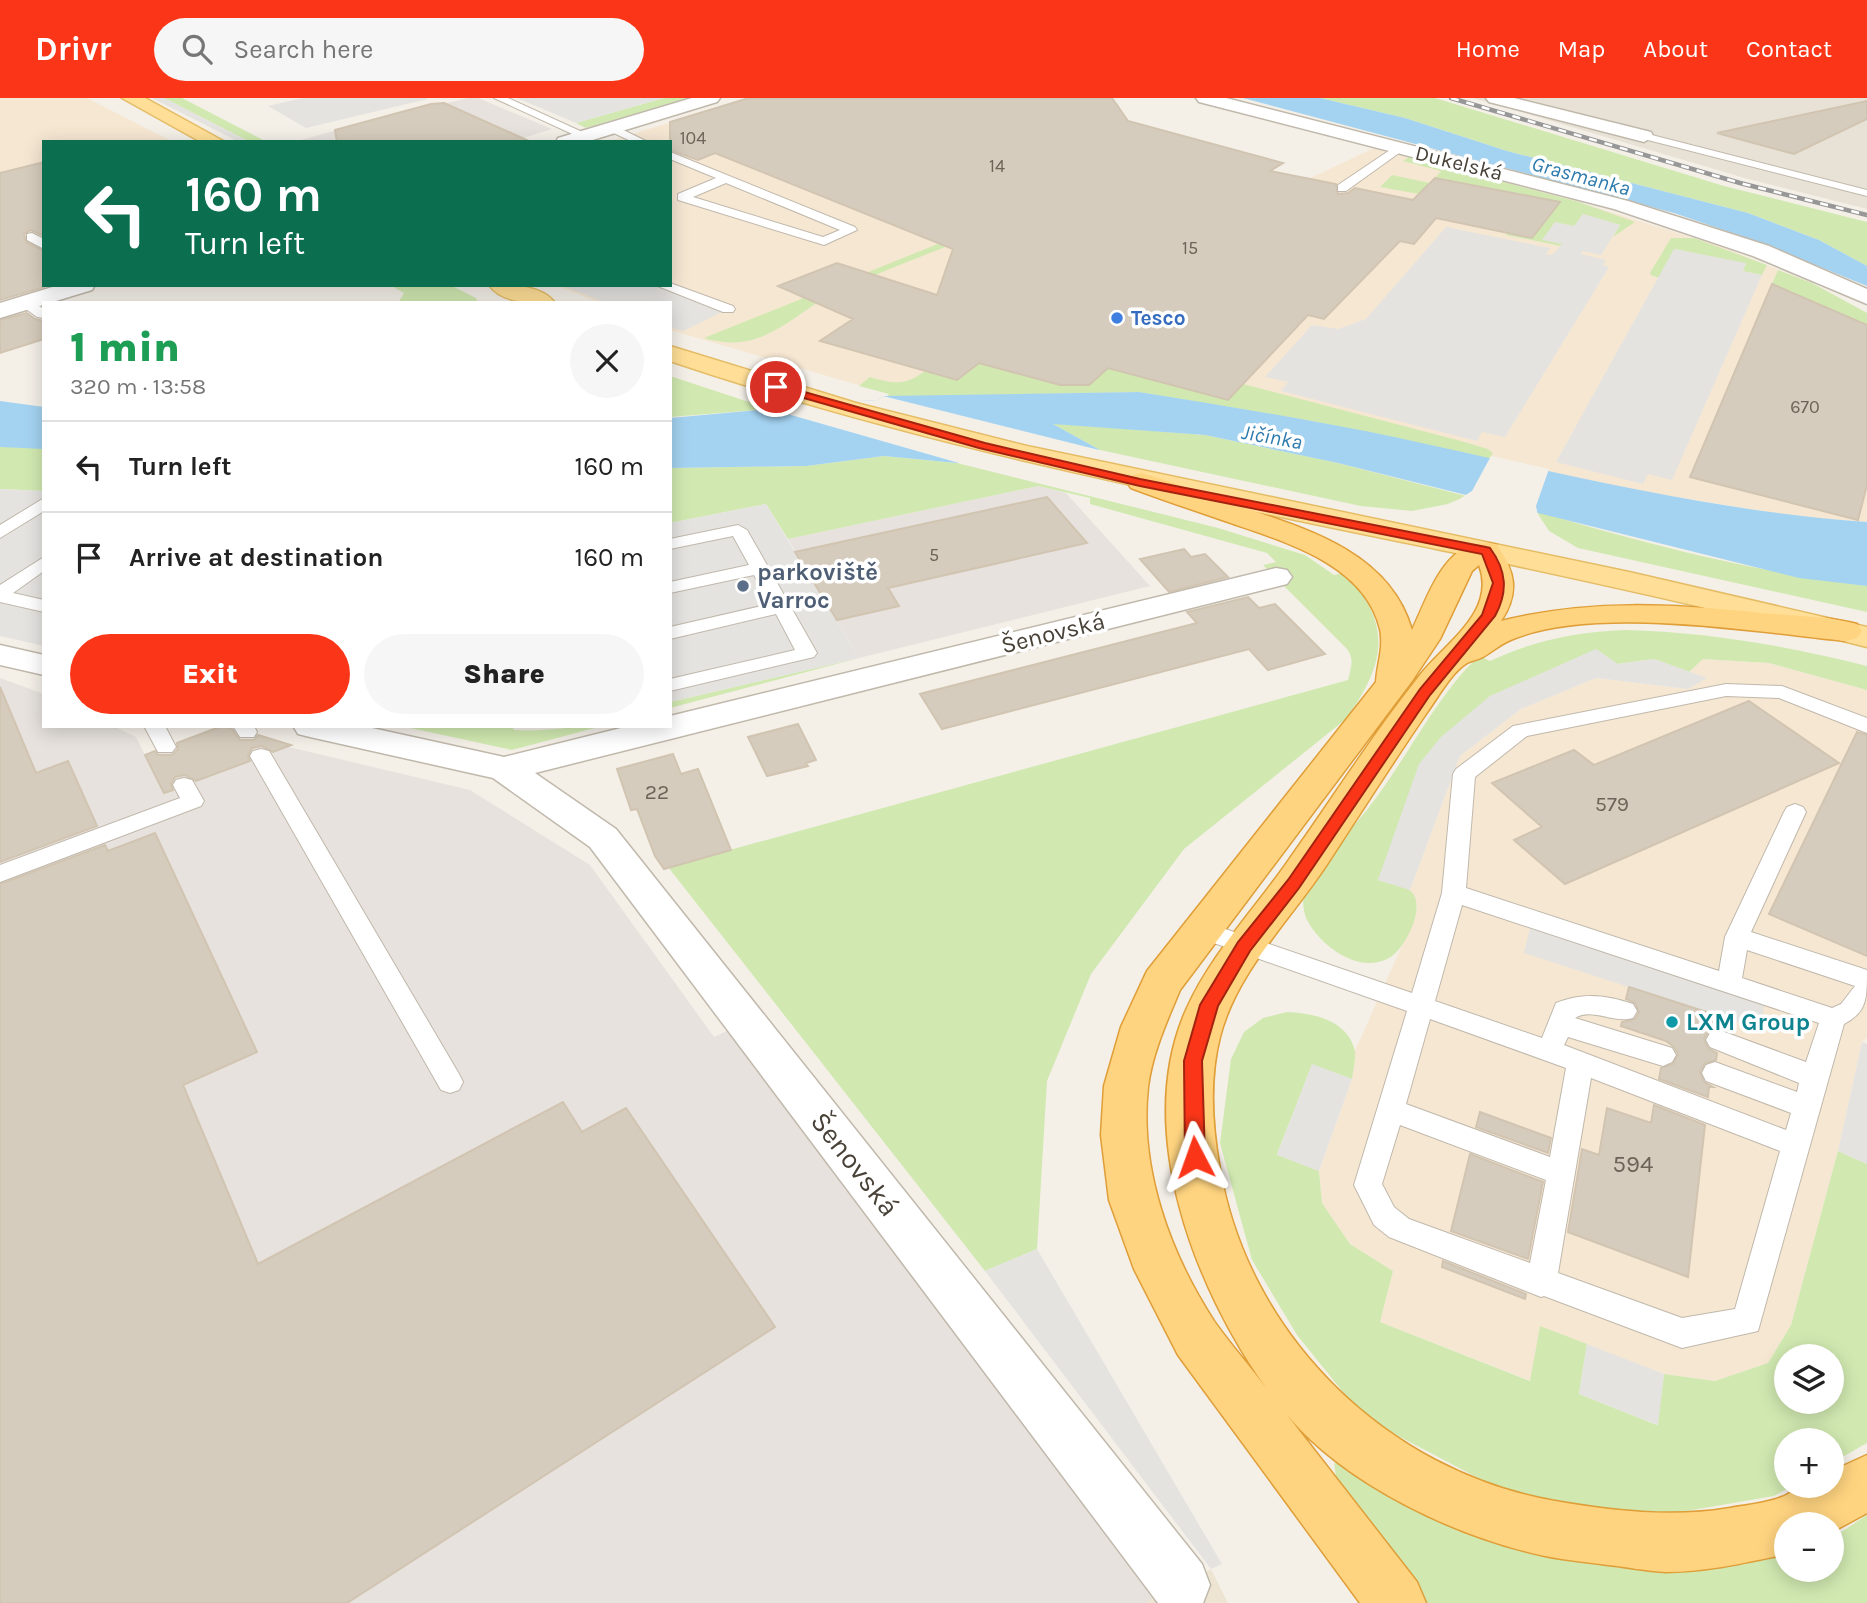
<!DOCTYPE html>
<html lang="en">
<head>
<meta charset="utf-8">
<style>
	:root { --surface:#fff; --page:#f6f6f6; --text:#222; --muted:#767676; --line:#e0e0e0; --accent:#fb3618 }
	body { margin:0; font-family:Karla,sans-serif; background:var(--page); color:var(--text); height:100vh; display:flex; flex-direction:column; font-size:26px; white-space:nowrap }
	* { box-sizing:border-box; margin:0 }
	p { font-size:23px; color:var(--muted) }
	.icon { flex:none; width:38px; height:38px; fill:none; stroke:currentColor; stroke-width:2; stroke-linecap:round; stroke-linejoin:round }
	.map { position:relative; flex:1; overflow:hidden }
	.panel { position:absolute; left:42px; top:203px; width:630px; height:427px; display:flex; flex-direction:column; background:var(--surface); border-radius:0px; box-shadow:0 4px 18px #0003 }
	.panel>* { flex:none }
	.banner { position:absolute; left:42px; top:42px; width:630px; height:147px; border-radius:0px; box-shadow:0 4px 18px #0003; background:#0b6e4f; color:#fff; overflow:hidden }
	.fabs { position:absolute; left:1774px; top:1246px; display:grid; gap:14px }
	.fabs a { display:grid; place-items:center; width:70px; height:70px; border-radius:50%; background:var(--surface); box-shadow:0 4px 18px #0003; font-size:35px }
	.pin { position:absolute; display:grid; place-items:center; width:60px; height:60px; color:#fff; margin:-30px; border:4px solid #fff; border-radius:50%; box-shadow:0 2px 7px #0007 }
	.me { position:absolute; width:77px; margin:-38px; rotate:356deg; stroke-linejoin:round; filter:drop-shadow(0 0 5px #0008) }
	.turn { display:flex; align-items:center; gap:24px; height:147px; padding:0 28px; font-size:32px }
	.turn .icon { width:91px; height:91px; stroke-width:2.5 }
	.turn b { display:block; font-size:49px; line-height:60px }
	.round { display:grid; place-items:center; flex:none; width:74px; height:74px; border-radius:37px; background:var(--page) }
	.head { display:flex; align-items:center; justify-content:space-between; height:119px; padding:0 28px }
	h1 { font-size:42px; font-weight:800; line-height:52px; color:#1e9e55 }
	.action { display:flex; gap:14px; margin-top:auto; padding:14px 28px }
	.action a { flex:1; height:80px; border-radius:42px; background:var(--accent); color:#fff; font-size:28px; font-weight:800; line-height:80px; text-align:center }
	.action a+a { background:var(--page); color:var(--text) }
	ul { padding:0; list-style:none }
	li { display:flex; align-items:center; gap:21px; height:91px; padding:0 28px; border-top:2px solid var(--line) }
	li div { flex:1 }
	li b { display:block; font-size:26px }
	li em { font-style:normal }
	header { display:flex; align-items:center; gap:42px; box-sizing:border-box; height:98px; padding:0 35px; background:var(--accent); color:#fff }
	header strong { font-size:33px }
	nav { display:flex; gap:38px; margin-inline-start:auto; font-size:24px }
	.search { width:490px; height:63px; background:var(--page); display:flex; align-items:center; gap:18px; box-sizing:border-box; padding:0 24px; border-radius:38px; color:var(--muted); font-size:26px }
	.map>svg:first-child { display:block }
	.residential { fill:#e8e2d6 }
	.commercial { fill:#f6e7d3 }
	.industrial { fill:#e7e2dd }
	.education { fill:#ede5d2 }
	.green { fill:#d1e9b1; fill-rule:evenodd }
	.parking { fill:#e5e3e0 }
	.water { fill:#a4d3f1 }
	.pier { fill:#f4f0e8 }
	.building { fill:#d6ccbd; stroke:#d1c4b1; stroke-width:2 }
	.lines { fill:none; stroke-linecap:round; stroke-linejoin:round }
	.service-casing { stroke:#c0b8ab; stroke-width:2 }
	.minor-casing { stroke:#c0b8ab; stroke-width:3 }
	.tertiary-casing { stroke:#c0b8ab; stroke-width:3 }
	.primary-casing { stroke:#e5bc66; stroke-width:3 }
	.trunk-casing { stroke:#df9e38; stroke-width:3 }
	.service { fill:#fff; fill-rule:evenodd }
	.minor { fill:#fff; fill-rule:evenodd }
	.tertiary { fill:#fff; fill-rule:evenodd }
	.primary { fill:#ffdf97; fill-rule:evenodd }
	.trunk { fill:#ffd480; fill-rule:evenodd }
	.rail-casing { stroke:#979797; stroke-width:4.5 }
	.rail { stroke:#fff; stroke-width:2.5; stroke-dasharray:8; stroke-linecap:butt }
	.route { fill:#fb3618; stroke:#a32310; stroke-width:2 }
	.shop-dot { fill:#3f7fe0; stroke:#fff; stroke-width:2.5 }
	.service-dot { fill:#5c6f8a; stroke:#fff; stroke-width:2.5 }
	.culture-dot { fill:#0f9aa8; stroke:#fff; stroke-width:2.5 }
	.labels { text-anchor:middle; dominant-baseline:central; stroke-width:7; stroke-linejoin:round; paint-order:stroke }
	.far-number-label { font-size:18px; fill:#6c6458 }
	.far-street-label { font-size:21px; fill:#484137; stroke:#fff }
	.far-water-label { font-size:21px; font-style:italic; fill:#2d7aad; stroke:#fff }
	.far-shop-label { font-size:21px; font-weight:bold; fill:#366cbe; stroke:#fff; text-anchor:start }
	.number-label { font-size:21px; fill:#6c6458 }
	.service-label { font-size:24px; font-weight:bold; fill:#4e5e75; stroke:#fff; text-anchor:start }
	.street-label { font-size:24px; fill:#484137; stroke:#fff }
	.culture-label { font-size:24px; font-weight:bold; fill:#0d838f; stroke:#fff; text-anchor:start }
	.near-number-label { font-size:24px; fill:#6c6458 }
	.near-street-label { font-size:28px; fill:#484137; stroke:#fff }
</style>
</head>
<body>
<header>
<strong>Drivr</strong>
<div class="search"><svg class="icon" aria-label="search" viewBox="0 0 24 24"><circle cx="10" cy="10" r="6"/><path d="M15 15l6 6"/></svg>Search here</div>
<nav><a>Home</a><a>Map</a><a>About</a><a>Contact</a></nav>
</header>
<div class="map">
<svg width="1867" height="1505" viewBox="0 0 1867 1505">
	<rect width="100%" height="100%" fill="#f4f0e8"/>
	<!-- residential -->
	<path class="residential" d="M1473 0H1867V111L1748 81Z"/>
	<!-- commercial -->
	<path class="commercial" d="M0 0H87L173 44H44V187H47L0 201Z
		M734 5 1232 117 1374 50 1579 104 1722 149 1812 185 1867 215V424L1801 419 1626 391 1528 370 887 299 889 296 670 232V205H600L556 187H670V44H606Z
		M1703 561 1769 565 1867 592V940L1862 944 1838 1053 1791 1227 1768 1265 1715 1283 1664 1276 1540 1229 1531 1283 1380 1224 1393 1173 1350 1146 1322 1105 1319 1073 1352 981 1355 953 1416 816 1417 808 1410 792 1460 658 1521 611 1596 580 1688 591 1706 580 1689 574Z"/>
	<!-- industrial -->
	<path class="industrial" d="M468 0H478L552 31 510 44H294L431 6 435 8Z
		M1038 388 1066 395 1150 488 859 560 788 441Z
		M0 580 44 596V628H113L136 639 145 657 226 628 269 640 272 645 470 692 590 767 714 939 727 933 749 961 1153 1501 1146 1505H0Z"/>
	<!-- education -->
	<path class="education" d="M1211 1471 1228 1505H1146L1147 1504Z"/>
	<!-- green -->
	<path class="green" d="M164 0H182L267 44H250Z
		M664 0H688L586 30 576 25Z
		M1320 0H1435L1724 88 1867 124V168L1819 142 1748 115 1507 53 1405 20Z
		M1409 59 1579 104 1635 124 1613 139 1620 127 1583 116 1561 148 1506 137 1507 135 1532 140 1559 104 1435 80 1441 73 1403 63Z
		M1392 77 1430 85 1419 96 1380 89Z
		M970 133 963 142C923 158 883 173 844 190 794 212 766 259 704 240Z
		M1671 140H1694L1767 167 1762 177 1742 173 1746 166 1675 151 1659 180 1651 177 1650 175Z
		M1778 172 1812 185 1867 215V227L1772 186Z
		M390 187H450L476 200 478 205H398L404 195Z
		M979 265 1060 287H1088L1108 270 1243 286 1461 343 1488 351 1493 355 1489 361 1312 323 1139 294 887 299 889 296 859 288 870 279C893 286 905 288 925 273L957 282Z
		M670 278 770 311 670 319Z
		M1051 325 1205 337 1338 365 1466 398 1448 406 1412 413 1361 408 1100 352Z
		M0 348 44 350V393L0 391Z
		M884 358 957 365 1218 430 1305 457 1334 477 1344 475C1394 527 1385 566 1346 621L1184 751 1091 876 1047 983 1037 1151 985 1173 668 769 1348 582C1351 569 1355 561 1346 550L1263 467 1276 464 1267 455 1090 406V400L1038 388 788 441 766 406 670 425V370L806 368Z
		M1536 413C1644 446 1756 474 1867 488V514L1578 450 1549 433Z
		M1625 532C1708 534 1787 548 1867 568V592L1769 565 1703 561 1689 574 1654 561 1618 566 1490 598 1378 782C1387 785 1401 786 1409 792 1429 804 1405 852 1389 860 1358 877 1319 847 1306 820 1304 814 1302 805 1304 799 1312 768 1350 734 1370 708 1403 665 1429 613 1465 572L1479 558 1490 563C1535 542 1576 534 1625 532Z
		M859 560 670 610V604Z
		M401 628H512L514 632C544 634 572 628 602 628L512 652Z
		M1287 914C1313 915 1348 922 1355 953 1356 961 1353 973 1352 981L1312 967 1277 1056 1319 1073 1322 1105 1350 1146 1393 1173 1380 1224 1530 1283 1540 1228 1587 1246 1579 1296 1657 1327 1664 1276 1715 1283 1768 1265 1791 1227 1838 1053 1867 1066V1345L1832 1365V1342H1787V1388H1792L1774 1398 1652 1419 1503 1393 1364 1320 1297 1237 1252 1162 1220 1045 1231 961 1244 934 1263 920ZM1787 1258H1832V1304H1787Z
		M1334 1365 1356 1369 1495 1441 1674 1475 1787 1458V1472H1832V1440L1867 1417V1505H1425L1337 1385Z"/>
	<!-- parking -->
	<path class="parking" d="M152 0H164L250 44H239Z
		M303 0H427L428 1 306 30 268 8Z
		M517 0H664L576 25Z
		M1583 116 1620 127 1601 157 1583 153 1581 156 1606 162 1603 167 1609 169 1505 339 1482 334 1477 343 1281 293 1288 284 1265 279 1312 227 1338 231 1366 221 1446 129 1550 150 1546 156 1552 157 1562 146 1542 142 1555 124 1574 128Z
		M1674 151 1746 165 1743 173 1762 177 1672 382 1648 376 1643 386 1556 364Z
		M561 187H662L728 211 683 233 670 229V205H606Z
		M0 391 44 393V548L0 538Z
		M766 406 859 560 670 604V425Z
		M1596 551 1618 566 1654 561 1707 580 1688 591 1596 580 1521 611 1460 658 1410 792 1378 782 1419 666 1441 639 1490 598Z
		M1530 830 1764 906 1762 932 1524 855Z
		M1862 944 1867 946V1066L1838 1053Z
		M1312 966 1352 981 1319 1073 1277 1057Z
		M1037 1151 1222 1466 1211 1471 985 1173Z
		M1587 1246 1664 1276 1658 1327 1579 1296Z"/>
	<!-- water -->
	<path class="water" d="M1243 0H1320L1405 20 1507 53 1748 115 1819 142 1867 168V188L1761 145 1674 115Z
		M1139 294C1226 308 1313 322 1399 340 1554 374 1709 413 1867 424V488L1799 480 1338 365 1205 337 1053 326 1100 352 957 365 884 358 806 368 670 370V320L770 311 776 308 878 302 883 298Z
		M0 303 44 309V351L0 349Z"/>
	<!-- pier -->
	<path class="pier" d="M883 298 1103 353 1100 355 1034 358 966 367 770 311 776 308 878 302Z
		M1491 358 1549 371 1536 408 1538 418 1461 400 1472 393Z"/>
	<!-- building -->
	<path class="building" d="M749 0H1112L1128 23 1283 65 1270 73 1336 86 1338 96 1348 95 1355 90 1413 102 1435 80 1560 104 1532 140 1436 120 1414 146 1400 143 1324 221 1308 217 1228 302 1108 270 1089 287H1060L979 265 957 282 820 243 853 221 778 188 837 165 937 197 953 151 715 55 698 62 670 52V24Z
		M1867 3V21L1794 56 1717 35Z
		M444 5 531 44H337L335 32 431 6Z
		M44 64V138L31 132 24 136 26 144 44 153V189L0 202V75Z
		M1772 186 1867 227V387L1858 422 1690 379Z
		M27 215 35 221 44 223V241L0 255V222Z
		M1047 399 1087 445 888 490 899 508 837 522 795 454Z
		M1184 451 1191 459 1205 456 1228 479 1169 494 1140 461Z
		M1248 499 1259 510 1275 506 1325 556 1268 572 1249 551 942 631 920 596 1197 525 1187 514Z
		M0 589 36 675 68 663 97 728 0 764Z
		M1749 603 1839 665 1565 786 1514 742 1542 729 1492 685 1574 652 1594 667Z
		M798 626 816 662 806 665 808 668 767 678 748 639Z
		M222 628 231 630 240 642H254L258 637 291 647 273 654 262 648 252 650 248 657 250 663 196 683 185 677 175 679 171 686 173 692 164 695 145 657 155 653 158 657H172L178 651 177 645Z
		M1857 634 1867 637V858L1769 816Z
		M673 656 681 676 698 671 731 752 664 771 655 758 637 711 631 712 617 671Z
		M155 735 257 954 183 987 258 1166 563 1004 582 1034 626 1010 775 1229 347 1505H0V786L105 747 108 753Z
		M1629 889 1722 919 1720 930 1709 933 1704 941 1708 950 1717 955 1716 962 1705 965 1700 974 1704 984 1713 989H1709L1708 999 1659 981 1661 970 1673 966 1678 956 1674 949 1666 943 1621 928 1622 924 1635 921 1639 914 1635 905 1626 901Z
		M1654 1007 1705 1027 1688 1179 1568 1134 1582 1051 1599 1057 1607 1010 1651 1025Z
		M1480 1014 1551 1040 1548 1055 1476 1029Z
		M1470 1056 1543 1084 1528 1161 1451 1133Z
		M1443 1163 1526 1196 1525 1201 1442 1169Z"/>
	<g class="lines">
		<!-- service casing -->
		<g class="service-casing">
			<path id="service" d="M494 0H508L591 38 581 40Z
				M607 28H615L648 44H633L607 32Z
				M1644 35 1867 92V98L1640 40V36Z
				M1396 48 1406 50 1346 93H1338V87Z
				M670 54 855 129 857 132 824 147 678 102V96L716 80 670 61ZM726 85 840 132 823 139 693 99Z
				M32 135 44 141V151L27 142V136Z
				M670 185 733 208 735 211 733 214H723L655 187Z
				M27 201 44 211V220L37 219 22 208V202Z
				M44 400V413L0 440V427Z
				M738 427 747 432 817 555 814 559 670 593V581L795 552 776 516 670 541V529L770 506 754 477 670 495V484L749 467 733 438 670 451V441Z
				M44 459V473L13 495 44 502V514L0 504V487Z
				M1726 586 1782 588 1867 620V635L1779 600 1726 598 1527 638 1475 679 1466 790 1719 873 1725 839 1784 714 1787 709 1795 706 1803 709 1806 714 1751 834 1867 872C1867 901 1867 914 1844 926L1758 1233 1682 1250 1544 1198 1541 1199 1389 1139 1374 1127 1354 1087 1407 913 1194 838 1190 832 1194 826 1202 823 1412 895 1442 795 1453 676 1456 671 1513 628ZM1462 807 1819 925 1806 964 1719 932 1710 935 1706 942 1710 949 1799 985 1797 994 1715 964 1706 967 1702 975 1706 983 1791 1015 1786 1032 1564 947 1568 939 1663 968 1672 964 1676 957 1672 950 1575 920C1592 909 1614 926 1633 920L1637 913 1633 906C1606 897 1583 894 1556 905L1542 940 1435 903ZM1747 852 1855 888 1841 906 1832 910 1742 880ZM1430 921 1566 970 1550 1059 1406 1006ZM1591 980 1780 1053 1735 1211 1682 1220 1558 1175ZM1400 1027 1546 1082 1530 1165 1409 1121 1394 1109 1382 1086Z
				M144 628H165L176 649 172 654H158Z
				M233 628H254L257 634 254 639H240Z
				M261 651 269 653 272 658 459 976 463 984 459 992 450 995 441 992 250 658 253 653Z
				M184 680 192 682 204 703 201 708 0 784V767L180 700 173 687 176 682Z"/>
		</g>
		<!-- minor casing -->
		<g class="minor-casing">
			<path id="minor" d="M692 0H720L717 4 586 44H556L558 40Z
				M1196 0H1226L1628 103 1769 148 1867 191V206L1753 158 1614 111 1199 4Z
				M1486 0H1514L1651 34 1653 38 1644 44 1489 4Z
				M1276 470 1287 472 1292 479 1287 486 535 675 616 731 1202 1466 1210 1487 1203 1505H1158L590 749 493 680 310 639 298 636 293 628H363L504 659 629 628H670V618Z
				M0 547 44 557V577L0 567Z"/>
		</g>
		<!-- tertiary casing -->
		<g class="tertiary-casing">
			<path id="tertiary" d="M59 187H95L92 192 0 220V205Z"/>
		</g>
		<!-- primary casing -->
		<g class="primary-casing">
			<path id="primary" d="M122 0H145L225 44H201Z
				M489 187C509 187 541 186 555 205 534 205 502 206 489 187Z
				M670 248 856 305 1027 348 1629 474 1867 529V549C1729 514 1590 483 1451 454 1188 400 925 349 670 263Z"/>
		</g>
		<!-- trunk casing -->
		<g class="trunk-casing">
			<path id="trunk" d="M1141 375C1172 383 1202 396 1232 406 1301 429 1389 452 1412 532 1429 497 1447 434 1497 447 1515 473 1520 495 1501 523 1590 501 1672 506 1762 515 1793 518 1827 518 1857 526L1862 533 1857 540 1846 543C1755 534 1597 507 1513 541 1502 545 1493 553 1483 559 1478 562 1472 562 1467 565 1451 575 1439 598 1428 613 1393 664 1360 716 1326 768 1290 822 1236 875 1220 939 1209 982 1212 1027 1220 1071 1248 1238 1388 1374 1555 1403 1614 1413 1672 1420 1730 1410 1747 1407 1766 1405 1782 1399 1790 1396 1797 1389 1806 1388 1814 1386 1824 1388 1832 1388V1373L1867 1357V1415L1832 1434V1426H1787V1456C1747 1464 1707 1474 1666 1474 1646 1473 1627 1469 1608 1467 1587 1464 1565 1462 1545 1458 1456 1439 1346 1387 1287 1317L1417 1484 1426 1505H1360L1178 1257 1134 1171 1109 1102 1101 1037 1104 988 1121 929 1147 873 1376 584C1377 566 1384 550 1380 531 1364 465 1284 444 1228 424 1196 413 1163 402 1131 390L1127 384 1131 378ZM1479 467C1497 514 1445 545 1420 577 1373 636 1332 701 1288 763 1254 812 1211 856 1186 912 1133 1032 1195 1191 1267 1291 1250 1268 1230 1246 1214 1223 1170 1155 1139 1071 1148 989 1152 956 1167 923 1180 892L1412 583 1440 541 1472 473Z"/>
		</g>
		<!-- service -->
		<use href="#service" class="service"/>
		<!-- minor -->
		<use href="#minor" class="minor"/>
		<!-- tertiary -->
		<use href="#tertiary" class="tertiary"/>
		<!-- primary -->
		<use href="#primary" class="primary"/>
		<!-- trunk -->
		<use href="#trunk" class="trunk"/>
		<!-- rail casing -->
		<g class="rail-casing">
			<path id="rail" d="M1451 0 1740 85 1867 117"/>
		</g>
		<!-- rail -->
		<use href="#rail" class="rail"/>
	</g>
	<!-- route -->
	<path class="route" d="M776 286 985 345 1140 381 1486 449 1490 450C1507 473 1508 494 1495 518L1430 597 1299 790 1250 853 1218 908 1202 963 1205 1059 1202 1065 1195 1067 1188 1065 1185 1059 1184 963 1200 907 1238 844 1288 782 1420 591 1482 517 1493 485 1482 456 1140 388 979 350 772 291V287Z"/>
	<!-- markers -->
	<circle class="shop-dot" cx="1117" cy="220" r="7"/>
	<circle class="service-dot" cx="743" cy="488" r="7"/>
	<circle class="culture-dot" cx="1672" cy="924" r="7"/>
	<g class="labels">
		<!-- far-number labels -->
		<g class="far-number-label">
			<text x="693" y="40">104</text>
			<text x="997" y="68">14</text>
			<text x="1190" y="150">15</text>
			<text x="1805" y="309">670</text>
			<text x="934" y="457">5</text>
		</g>
		<!-- far-street labels -->
		<g class="far-street-label">
			<text transform="translate(1459 65) rotate(14)">Dukelská</text>
		</g>
		<!-- far-water labels -->
		<g class="far-water-label">
			<text transform="translate(1581 78) rotate(15)">Grasmanka</text>
			<text transform="translate(1272 339) rotate(10)">Jičínka</text>
		</g>
		<!-- far-shop labels -->
		<g class="far-shop-label">
			<text x="1131" y="220">Tesco</text>
		</g>
		<!-- number labels -->
		<g class="number-label">
			<text x="657" y="694">22</text>
			<text x="1612" y="706">579</text>
		</g>
		<!-- service labels -->
		<g class="service-label">
			<text x="757" y="474">parkoviště<tspan x="757" dy="28">Varroc</tspan></text>
		</g>
		<!-- street labels -->
		<g class="street-label">
			<text transform="translate(1053 535) rotate(-14)">Šenovská</text>
		</g>
		<!-- culture labels -->
		<g class="culture-label">
			<text x="1686" y="924">LXM Group</text>
		</g>
		<!-- near-number labels -->
		<g class="near-number-label">
			<text x="1633" y="1066">594</text>
		</g>
		<!-- near-street labels -->
		<g class="near-street-label">
			<text transform="translate(855 1066) rotate(52)">Šenovská</text>
		</g>
	</g>
</svg>
<div class="fabs">
<a><svg class="icon" aria-label="layers" viewBox="0 0 24 24"><path d="M12 4l9 5-9 5-9-5zM3 14l9 5 9-5"/></svg></a>
<a>+</a>
<a>−</a>
</div>
<div class="pin" style="left:776px;top:289px;background:#d93025"><svg class="icon" aria-label="arrive" viewBox="0 0 24 24"><path d="M6 21V4h12l-3 4 3 4H6"/></svg></div>
<svg class="me" style="left:1195px;top:1059px" viewBox="-20 -20 40 40"><path d="M0-17L14 15 0 8-14 15z" fill="#fb3618" stroke="#fff" stroke-width="4"/></svg>
<div class="banner">
<div class="turn"><svg class="icon" aria-label="left" viewBox="0 0 24 24"><path d="M17 20v-9H6M10 6l-5 5 5 5"/></svg><div><b>160 m</b>Turn left</div></div>
</div>
<section class="panel">
<div class="head"><div><h1>1 min</h1><p>320 m · 13:58</p></div><a class="round"><svg class="icon" aria-label="close" viewBox="0 0 24 24"><path d="M6 6l12 12M18 6L6 18"/></svg></a></div>
<ul>
<li><svg class="icon" aria-label="left" viewBox="0 0 24 24"><path d="M17 20v-9H6M10 6l-5 5 5 5"/></svg><div><b>Turn left</b></div><em>160 m</em></li>
<li><svg class="icon" aria-label="arrive" viewBox="0 0 24 24"><path d="M6 21V4h12l-3 4 3 4H6"/></svg><div><b>Arrive at destination</b></div><em>160 m</em></li>
</ul>
<div class="action"><a>Exit</a><a>Share</a></div>
</section>
</div>
</body>
</html>
